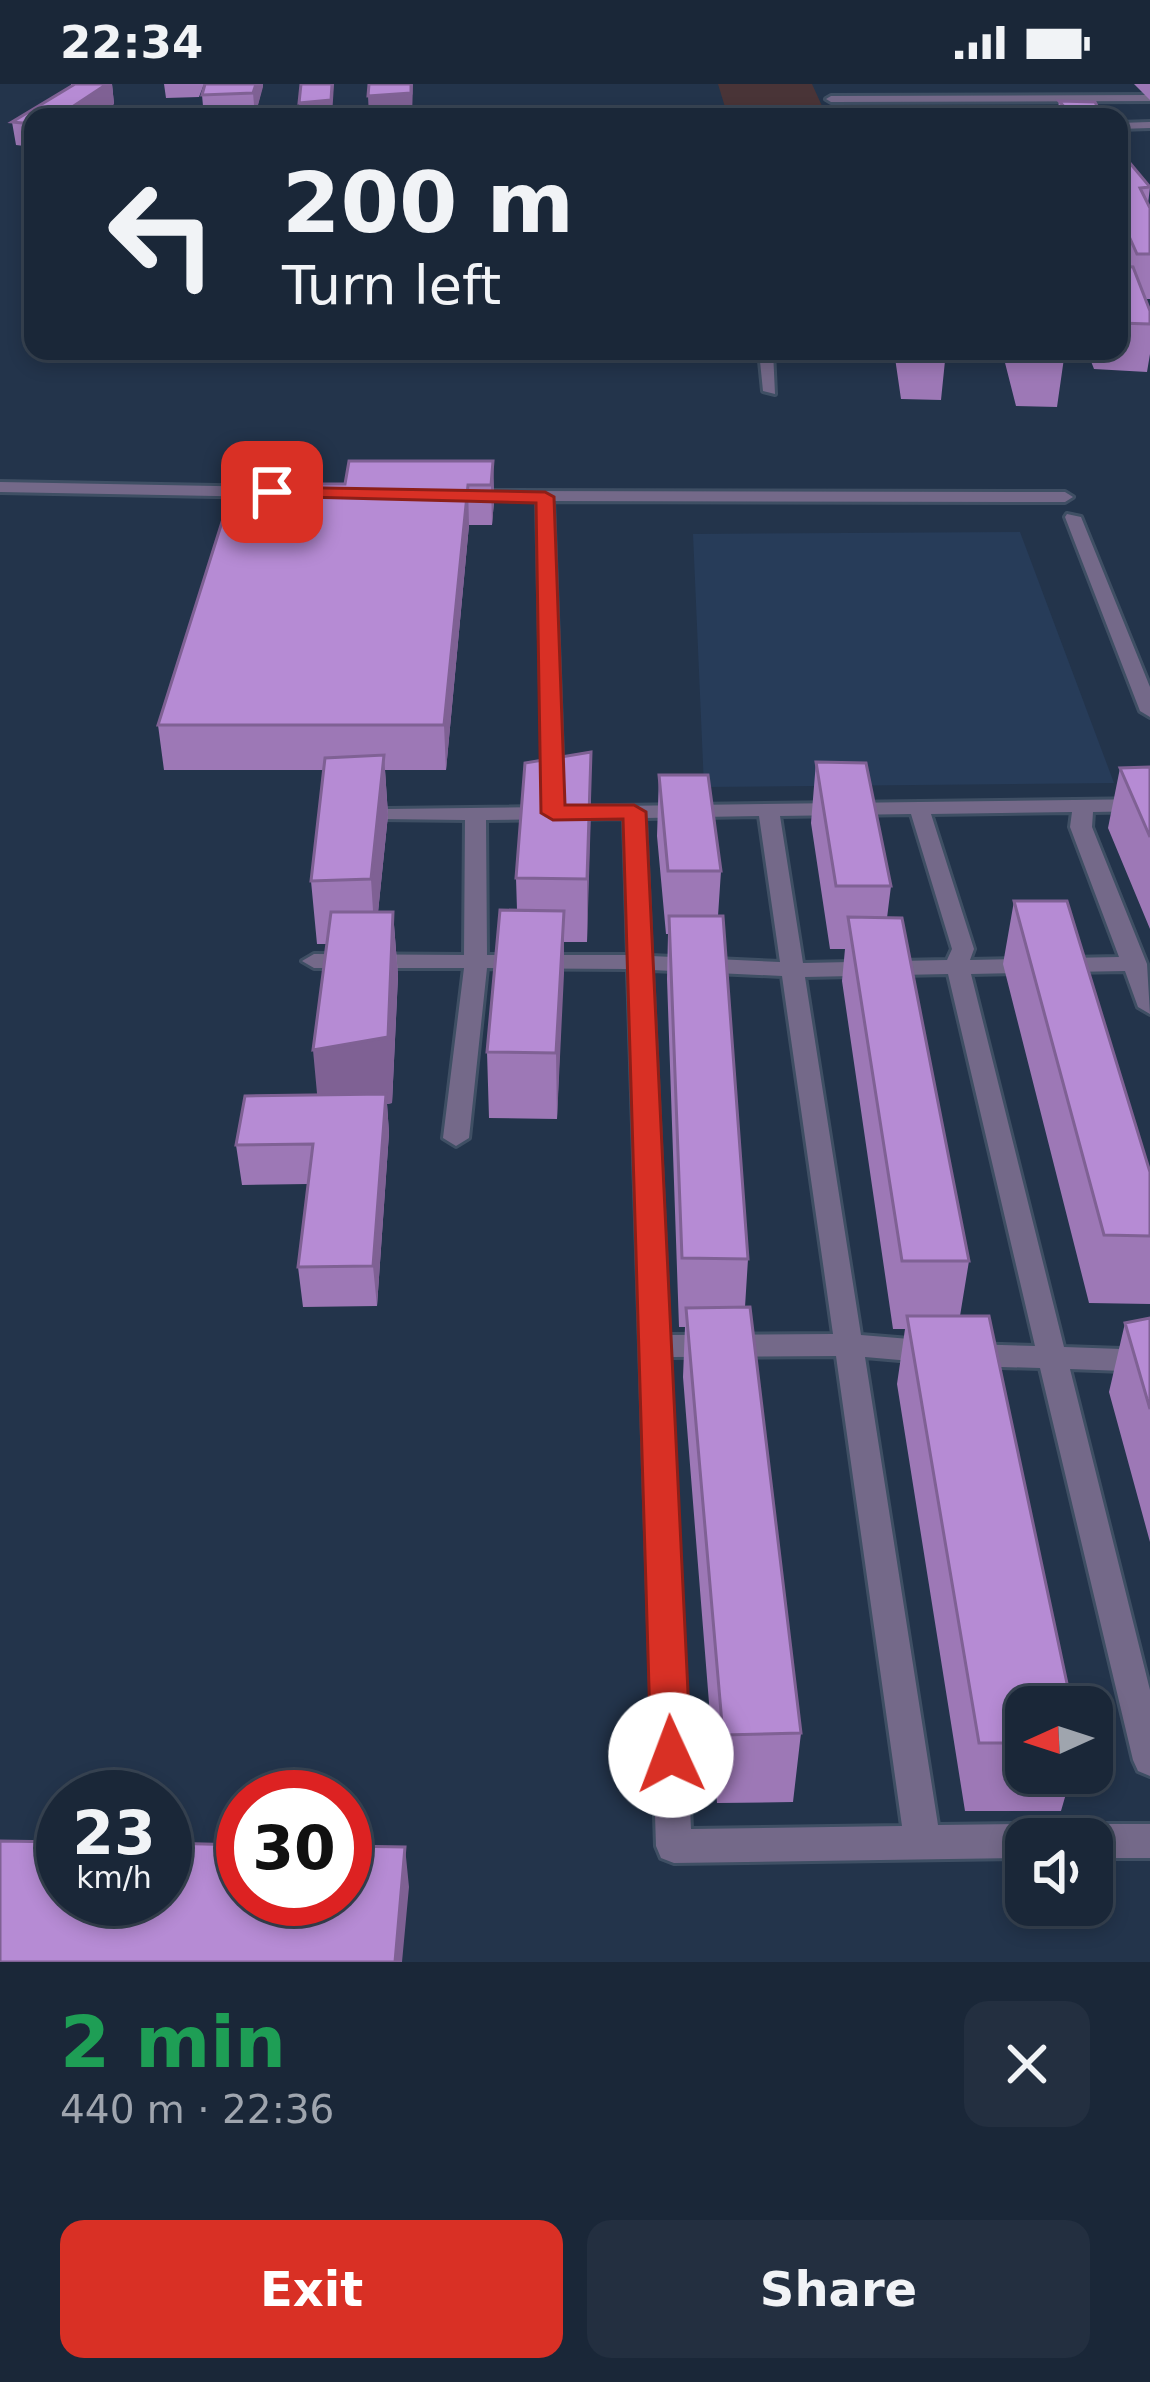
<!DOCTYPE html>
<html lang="en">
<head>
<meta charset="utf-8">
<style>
	:root { --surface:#1a2738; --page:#232f40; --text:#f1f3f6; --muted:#9fa5ae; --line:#384453; --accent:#d93025 }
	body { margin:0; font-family:"DejaVu Sans",sans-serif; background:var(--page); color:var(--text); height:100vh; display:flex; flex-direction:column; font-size:45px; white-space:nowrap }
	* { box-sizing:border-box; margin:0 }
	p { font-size:39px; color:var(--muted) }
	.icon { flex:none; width:66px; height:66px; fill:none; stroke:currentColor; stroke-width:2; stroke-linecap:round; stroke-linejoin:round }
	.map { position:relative; height:1878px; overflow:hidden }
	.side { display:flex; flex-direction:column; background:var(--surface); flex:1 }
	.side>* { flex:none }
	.guide { position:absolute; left:24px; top:24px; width:1104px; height:252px; border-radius:24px; box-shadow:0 6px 18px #0003,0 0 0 3px var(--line); background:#1a2738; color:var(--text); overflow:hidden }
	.needle { width:78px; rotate:267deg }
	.buttons { position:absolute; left:1005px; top:1602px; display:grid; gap:24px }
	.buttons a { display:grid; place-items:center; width:108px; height:108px; border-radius:24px; background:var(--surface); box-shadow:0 6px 18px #0003,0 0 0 3px var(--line); font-size:60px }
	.speed { position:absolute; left:36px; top:1686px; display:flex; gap:24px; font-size:60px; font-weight:700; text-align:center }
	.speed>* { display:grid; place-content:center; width:156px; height:156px; border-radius:50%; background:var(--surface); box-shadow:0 6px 18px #0003,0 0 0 3px var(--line); line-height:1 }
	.speed small { font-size:30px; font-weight:400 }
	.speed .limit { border:18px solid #d22; background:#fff; color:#111 }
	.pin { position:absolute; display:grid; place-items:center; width:102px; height:102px; color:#fff; margin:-51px; border-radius:24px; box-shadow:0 6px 18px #0006 }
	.me { position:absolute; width:132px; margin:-66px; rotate:358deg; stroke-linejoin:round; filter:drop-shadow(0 0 9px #0008) }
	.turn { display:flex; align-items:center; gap:42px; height:252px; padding:0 60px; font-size:54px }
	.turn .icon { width:156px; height:156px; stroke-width:2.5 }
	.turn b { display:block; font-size:84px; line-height:102px }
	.round { display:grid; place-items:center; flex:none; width:126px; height:126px; border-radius:24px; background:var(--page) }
	.overview { display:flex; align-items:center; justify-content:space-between; height:204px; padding:0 60px }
	h1 { font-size:72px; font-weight:800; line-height:90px; color:#1e9e55 }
	.primary-button { display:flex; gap:24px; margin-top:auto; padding:24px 60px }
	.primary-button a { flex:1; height:138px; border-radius:24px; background:var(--accent); color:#fff; font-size:48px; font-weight:800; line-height:138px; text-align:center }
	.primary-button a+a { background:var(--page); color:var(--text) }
	.status { display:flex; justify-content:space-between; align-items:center; height:84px; padding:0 60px; background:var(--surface); direction:ltr }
	.status svg { height:33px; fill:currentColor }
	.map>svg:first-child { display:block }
	.built { fill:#273c59 }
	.medical { fill:#493437 }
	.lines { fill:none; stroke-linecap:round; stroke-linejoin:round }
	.minor-casing { stroke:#3f4f64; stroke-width:6 }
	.tertiary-casing { stroke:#3f4f64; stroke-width:6 }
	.minor { fill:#746989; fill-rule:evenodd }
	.tertiary { fill:#746989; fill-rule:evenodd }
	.wall { fill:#9d78b6 }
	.shaded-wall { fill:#7f6194 }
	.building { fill:#b68bd4; stroke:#7f6194; stroke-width:3 }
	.route { fill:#d93025; stroke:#8d1f18; stroke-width:3 }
</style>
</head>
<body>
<div class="status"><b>22:34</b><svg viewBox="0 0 49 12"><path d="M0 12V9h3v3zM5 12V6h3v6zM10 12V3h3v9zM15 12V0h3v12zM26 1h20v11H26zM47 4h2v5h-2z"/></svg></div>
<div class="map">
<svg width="1150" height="1878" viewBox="0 0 1150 1878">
	<rect width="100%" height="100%" fill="#23344b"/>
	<!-- built -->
	<path class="built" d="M1020 448 1114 699 704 703 693 450Z"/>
	<!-- medical -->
	<path class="medical" d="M718 0H812L827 33H728Z"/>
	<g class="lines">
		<!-- minor casing -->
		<g class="minor-casing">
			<path id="minor" d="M1150 11V17L831 18 826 15 831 12Z
				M759 267H773L775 310 763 307Z
				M0 398 265 403 273 408 265 413 0 408Z
				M462 407 1065 408 1073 413 1065 418 553 417 563 702 553 708 543 702 537 417 456 415V409Z
				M1067 430 1081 433 1150 603V633L1140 627 1065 433Z
				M1150 715V727L1093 728 1092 743 1147 880 1150 930 1138 923 1125 887 971 890 1064 1263 1150 1266V1288L1070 1285 1150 1606V1692L1138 1687 1133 1676 1040 1284 968 1282 958 1279 954 1271 958 1263 968 1260 1035 1262 948 890 805 893 861 1251 934 1257 944 1260 948 1268 944 1276 934 1279 865 1273 938 1741 1026 1740 1039 1745 1043 1755H1026V1774L674 1779 661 1774 656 1762 628 885 487 884 469 1054 456 1062 443 1054 464 884H314L302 877 314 870 464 871 465 736 381 735 378 731 388 725ZM1072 728 1070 743 1119 873 970 876 974 865 931 730ZM911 730 952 865 947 876 803 879 780 732ZM759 732 780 878 651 872 645 734ZM624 734 628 871H487L486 736ZM652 886 782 892 833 1250 669 1251ZM836 1272 902 1742 691 1745 670 1273Z
				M1092 1740H1150V1774H1092V1755H1075L1079 1745Z"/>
		</g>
		<!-- tertiary casing -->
		<g class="tertiary-casing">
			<path id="tertiary" d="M1150 38V44L1119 45V39Z"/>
		</g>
		<!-- minor -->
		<use href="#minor" class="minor"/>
		<!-- tertiary -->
		<use href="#tertiary" class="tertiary"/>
	</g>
	<!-- wall -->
	<path class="wall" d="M71 0H112L114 20 94 33H33V63L16 61 12 38 71 3Z
		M164 0H204L199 13 166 14Z
		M205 0H263L255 32 204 33 202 11Z
		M1134 0H1150V16Z
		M1059 17 1103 33H1057Z
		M1119 66 1150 103 1148 120 1150 124V215H1145L1150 227V270L1147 288 1094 285 1087 267H1119Z
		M33 91V122H29L26 105Z
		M894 267H946L941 316 901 315Z
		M1002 267H1061L1064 274 1057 323 1016 322Z
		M493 377 494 417 492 441H469L446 686H385L388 731 378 828H393L398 892 392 1019 387 1020 389 1049 377 1222 303 1223 298 1183 308 1100 242 1101 236 1061 317 1011 327 860H317L311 797 323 686H164L158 641 345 400Z
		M591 668 587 858H564L557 1035 489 1034 487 968 517 826 516 794Z
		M816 678 891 802 887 834 969 1177 960 1232 1026 1623V1689H1072L1061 1727H965L897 1300 905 1245H893L842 897 845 865H830L811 739Z
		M1150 683V845L1108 744 1120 684Z
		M659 691 721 787 718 832 748 1175 745 1223 801 1649 793 1718 717 1719 683 1293 685 1243H679L667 895 668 850H666L657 752Z
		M1014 817 1150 1088V1220L1089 1219 1003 880Z
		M1150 1234V1458L1109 1308 1125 1239Z"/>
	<!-- shaded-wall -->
	<path class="shaded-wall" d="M107 0H112L114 20 94 33H57Z
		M256 0H263V3L255 32 253 9Z
		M332 0H334L332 32 300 33 299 19Z
		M413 0 412 32 369 33 368 12Z
		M493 377 494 417 492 441 491 401Z
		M468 401 469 441 446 686 444 641Z
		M591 668V728L587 858V795Z
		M384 671 388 731 375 858 371 795Z
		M564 827V890L557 1035 556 969Z
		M393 828 398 892 392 1019 387 1020 389 1049 377 1222 373 1182 319 1031 313 966Z
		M405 1763 409 1803 402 1878H395Z"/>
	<!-- building -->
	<path class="building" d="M75 0H107L57 33H33V40L12 38Z
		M205 0H256L253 9 202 11Z
		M301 0H332L331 16 299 19Z
		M369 0H411V9L368 12Z
		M1059 17 1095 18 1103 33H1073Z
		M301 24H328L327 33H299Z
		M374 30H396V33H374Z
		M1119 66 1150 103 1140 104 1150 124V170H1137L1119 130Z
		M33 91V105H26Z
		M1119 182 1133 183 1150 227V240L1119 239Z
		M1021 267H1061L1064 274 1023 273Z
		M349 377H493L491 401H468L444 641H158L234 400H345Z
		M591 668 587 795 516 794 525 679Z
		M384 671 371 795 311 797 325 674Z
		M816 678 866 679 891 802H836Z
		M1150 683V753L1120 684Z
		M659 691H708L721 787H668Z
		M1014 817H1067L1150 1088V1152L1104 1151Z
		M500 826 564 827 556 969 487 968Z
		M331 828H393L388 953 313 966Z
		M669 832H723L748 1175 682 1174Z
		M848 833 902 834 969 1177H902Z
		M386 1010 373 1182 298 1183 313 1060 236 1061 245 1012Z
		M750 1223 801 1649 723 1651 686 1224Z
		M907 1232H989L1072 1623H1026V1659H979Z
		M1150 1234V1325L1125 1239Z
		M0 1757 63 1758V1815H165V1759L243 1761V1815H345V1762L405 1763 395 1878H0Z"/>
	<!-- route -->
	<path class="route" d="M272 403 545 408 554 413 565 721H634L646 728 691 1671 685 1684 671 1689 657 1684 651 1671 623 735 553 736 541 729 536 419 266 412 263 408Z"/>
</svg>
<div class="buttons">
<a><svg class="needle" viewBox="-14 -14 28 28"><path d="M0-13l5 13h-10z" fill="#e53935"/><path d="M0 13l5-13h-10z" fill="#9fa5ae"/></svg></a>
<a><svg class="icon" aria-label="sound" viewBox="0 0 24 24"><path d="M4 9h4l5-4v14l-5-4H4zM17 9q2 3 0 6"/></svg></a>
</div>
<div class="speed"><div>23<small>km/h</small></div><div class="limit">30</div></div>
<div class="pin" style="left:272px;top:408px;background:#d93025"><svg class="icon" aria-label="arrive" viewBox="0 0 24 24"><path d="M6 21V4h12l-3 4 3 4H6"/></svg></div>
<svg class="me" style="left:671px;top:1671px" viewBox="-20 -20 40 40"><circle r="19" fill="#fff"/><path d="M0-13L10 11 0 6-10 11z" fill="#d93025"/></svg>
<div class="guide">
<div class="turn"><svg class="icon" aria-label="left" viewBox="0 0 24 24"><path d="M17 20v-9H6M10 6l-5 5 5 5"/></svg><div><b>200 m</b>Turn left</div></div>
</div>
</div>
<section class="side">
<div class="overview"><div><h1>2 min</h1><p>440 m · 22:36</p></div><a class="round"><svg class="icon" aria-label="close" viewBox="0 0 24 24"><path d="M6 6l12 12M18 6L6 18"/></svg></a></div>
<div class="primary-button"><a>Exit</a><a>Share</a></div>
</section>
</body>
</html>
